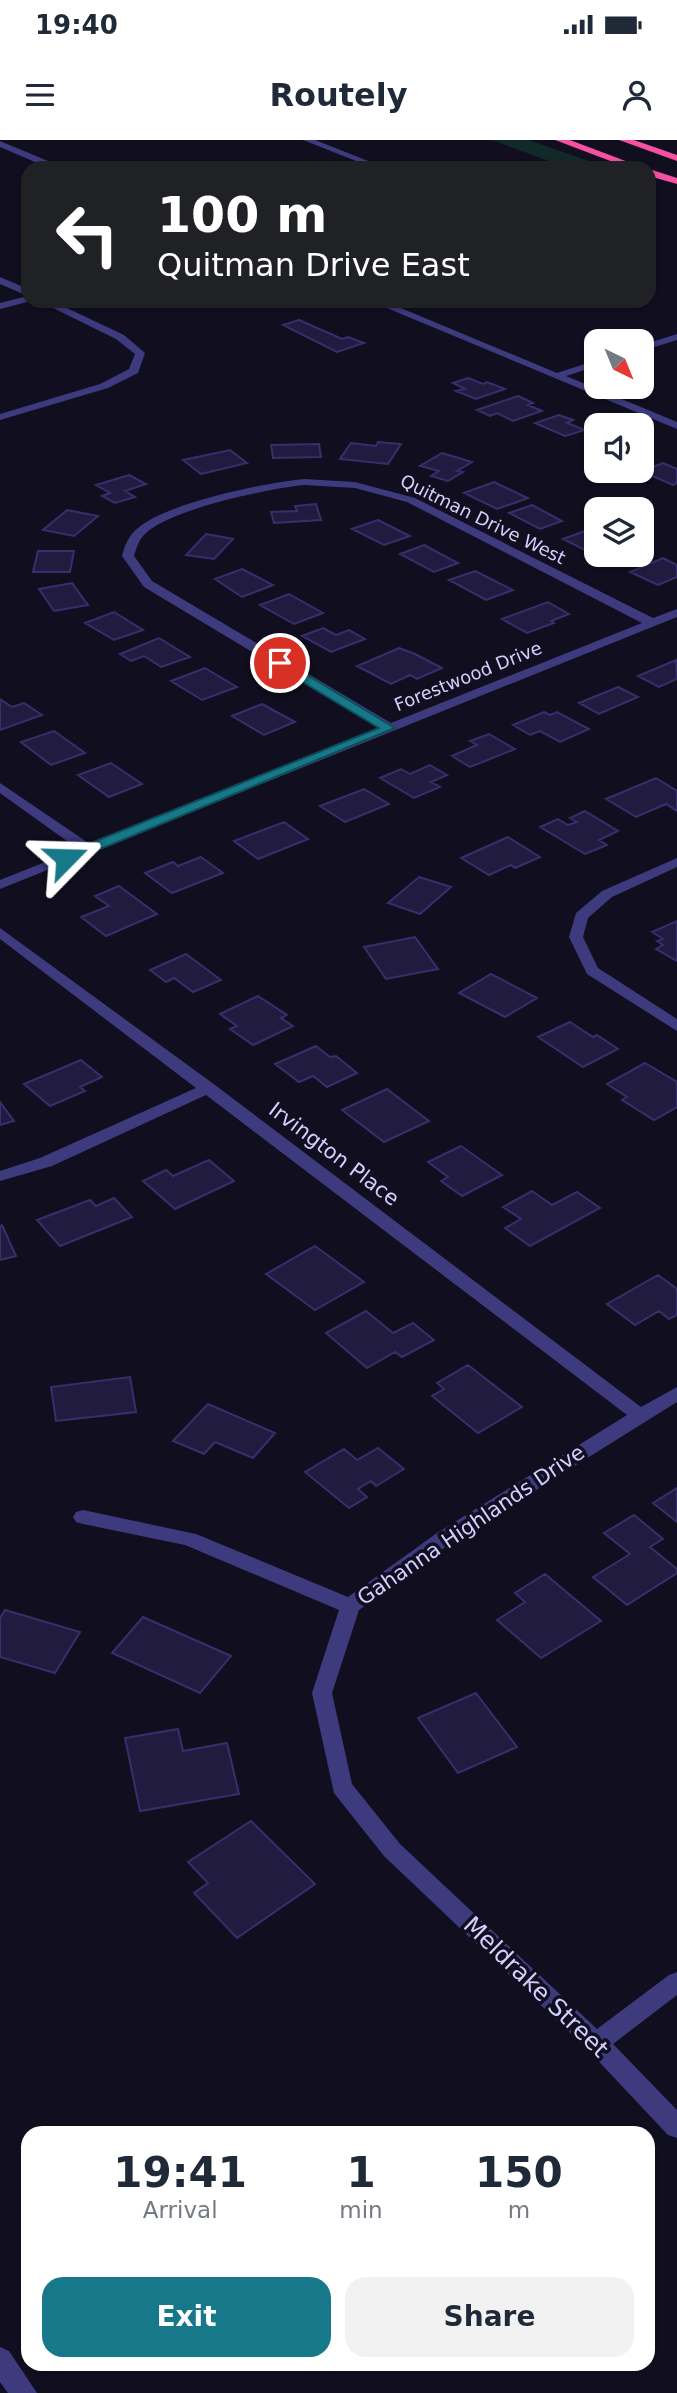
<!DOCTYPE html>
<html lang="en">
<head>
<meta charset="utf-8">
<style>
	:root { --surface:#fff; --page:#f2f2f3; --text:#1f2937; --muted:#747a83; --accent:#167888 }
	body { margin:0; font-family:"DejaVu Sans",sans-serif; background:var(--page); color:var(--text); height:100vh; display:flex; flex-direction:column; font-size:26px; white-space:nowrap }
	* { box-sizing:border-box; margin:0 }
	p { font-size:23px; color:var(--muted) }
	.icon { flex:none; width:38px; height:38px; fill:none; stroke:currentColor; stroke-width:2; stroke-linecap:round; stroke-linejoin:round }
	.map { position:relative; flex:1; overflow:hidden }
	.details { position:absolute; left:21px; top:1986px; width:634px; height:245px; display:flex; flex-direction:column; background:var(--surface); border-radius:21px; box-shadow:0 2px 5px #0004 }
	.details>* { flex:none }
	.guide { position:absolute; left:21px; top:21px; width:635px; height:147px; border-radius:21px; box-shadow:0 2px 5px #0004; background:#202124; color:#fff; overflow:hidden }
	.needle { width:46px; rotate:137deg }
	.buttons { position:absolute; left:584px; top:189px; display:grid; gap:14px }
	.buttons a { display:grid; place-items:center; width:70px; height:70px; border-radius:14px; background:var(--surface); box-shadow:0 2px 5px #0004; font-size:35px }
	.pin { position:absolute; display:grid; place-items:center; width:60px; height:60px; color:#fff; margin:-30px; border:4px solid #fff; border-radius:50%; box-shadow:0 2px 7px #0007 }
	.me { position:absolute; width:77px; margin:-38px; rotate:68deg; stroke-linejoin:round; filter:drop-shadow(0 0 5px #0008) }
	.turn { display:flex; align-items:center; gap:24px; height:147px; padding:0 21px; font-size:32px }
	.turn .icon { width:91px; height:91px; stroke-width:2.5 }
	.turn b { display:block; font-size:49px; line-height:60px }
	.eta { display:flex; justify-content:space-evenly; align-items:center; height:119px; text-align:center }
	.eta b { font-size:42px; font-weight:600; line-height:49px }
	.cta { display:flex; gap:14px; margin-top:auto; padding:14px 21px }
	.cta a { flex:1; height:80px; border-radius:21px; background:var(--accent); color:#fff; font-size:28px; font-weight:600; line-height:80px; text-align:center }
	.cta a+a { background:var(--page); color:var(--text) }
	.status { display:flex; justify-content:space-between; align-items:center; height:49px; padding:0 35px; background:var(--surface); direction:ltr }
	.status svg { height:19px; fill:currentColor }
	header { display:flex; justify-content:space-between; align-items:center; height:91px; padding:0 21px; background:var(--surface); font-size:32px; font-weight:600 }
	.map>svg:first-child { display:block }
	.green { fill:#112928 }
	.building { fill:#221b40; stroke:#392e6b; stroke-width:2 }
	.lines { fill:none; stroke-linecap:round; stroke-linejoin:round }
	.minor { fill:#3d3b7d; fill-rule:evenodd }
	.highway { fill:#f650a2; fill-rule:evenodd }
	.route { fill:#167888; stroke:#0e4e58; stroke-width:2 }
	.labels { text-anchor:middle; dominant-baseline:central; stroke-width:7; stroke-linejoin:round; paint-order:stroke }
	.far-street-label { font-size:18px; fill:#d4cffd; stroke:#110e20 }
	.street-label { font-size:21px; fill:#d4cffd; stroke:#110e20 }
	.near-street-label { font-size:24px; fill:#d4cffd; stroke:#110e20 }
</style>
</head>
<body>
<div class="status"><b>19:40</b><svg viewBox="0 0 49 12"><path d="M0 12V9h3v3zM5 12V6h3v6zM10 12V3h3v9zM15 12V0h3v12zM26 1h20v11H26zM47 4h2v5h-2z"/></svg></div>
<header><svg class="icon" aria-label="menu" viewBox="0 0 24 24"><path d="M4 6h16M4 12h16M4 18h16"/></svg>Routely<svg class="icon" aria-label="person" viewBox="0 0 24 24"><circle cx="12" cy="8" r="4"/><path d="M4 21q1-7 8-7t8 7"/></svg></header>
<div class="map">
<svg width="677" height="2253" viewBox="0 0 677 2253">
	<rect width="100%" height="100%" fill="#110e20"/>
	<!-- green -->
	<path class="green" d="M492 0H529L608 28H568Z"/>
	<!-- building -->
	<path class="building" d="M299 180 342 199 348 197 364 203 337 212 283 185Z
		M468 238 483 244 487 242 505 249 476 259 456 251 465 249 453 243Z
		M518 256 533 263 528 265 542 271 513 281 497 273 490 276 477 270Z
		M559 275 573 280 567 283 585 290 565 296 535 283Z
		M378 302 401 304 388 324 340 319 351 303 376 306Z
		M319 304 321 317 273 318 271 305Z
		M230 310 247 323 201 334 183 320Z
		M442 313 472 322 457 331 463 332 448 341 431 336 439 331 420 326Z
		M663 323 677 329V343L673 345 641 331Z
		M129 335 146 344 125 351 135 357 115 363 102 356 110 353 96 345Z
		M494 342 528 358 497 369 464 353Z
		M316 364 321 380 274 383 271 372 297 371 295 366Z
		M532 365 562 381 540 389 509 373Z
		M67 370 98 376 74 396 43 390Z
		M378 380 410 396 384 405 352 389Z
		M593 388 597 390V415H601L597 416 563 399Z
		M206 394 233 399 214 419 186 415Z
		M424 405 458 423 434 432 400 414Z
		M38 411H74L70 432H33Z
		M663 418 677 425V437L658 445 630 432Z
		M242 429 273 445 242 457 215 439Z
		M475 431 513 450 486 460 449 440Z
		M72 443 88 465 54 471 39 449Z
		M289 454 323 473 294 484 260 465Z
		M548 462 569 474 551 481 554 483 527 493 502 479Z
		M114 472 143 490 114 500 85 483Z
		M323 488 336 495 349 490 365 499 331 512 302 496Z
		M159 498 190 517 161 527 144 516 131 521 120 514Z
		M399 508 415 514 442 528 417 539 410 535 391 544 357 526Z
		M676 520 677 539 659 547 638 536Z
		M205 528 237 547 202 560 171 541Z
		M618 547 638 557 599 574 579 563Z
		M0 559 12 567 24 563 42 575 0 590Z
		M262 564 295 582 264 595 232 576Z
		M544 572 550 575 557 572 589 589 560 602 540 591 530 595 513 585Z
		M54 591 85 613 51 625 21 602Z
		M489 594 515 609 470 627 452 616 477 605 470 601Z
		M111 623 142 644 109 657 78 635Z
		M430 625 447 635 431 642 440 647 414 658 380 638 401 629 410 634Z
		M656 638 677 651V671L666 664 636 677 606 659Z
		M364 649 389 664 345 682 320 666Z
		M585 671 618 691 599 700 607 705 585 714 540 687 558 679 568 685 577 682 570 678Z
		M284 682 308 699 258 719 234 701Z
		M508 697 540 717 515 728 511 725 489 735 461 718Z
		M201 717 223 733 172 753 145 733 173 722 178 726Z
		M419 737 451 747 420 774 388 763Z
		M119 746 157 774 106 796 81 777 109 766 95 756Z
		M677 781V821L656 809 663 805 657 801 663 799 652 792Z
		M415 797 438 829 386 839 364 807Z
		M186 814 221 840 193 852 174 838 166 842 150 830Z
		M491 834 537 858 505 877 459 853Z
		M258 856 287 875 281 878 293 886 253 905 230 889 237 886 220 874Z
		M570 882 593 897 597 895 618 909 583 927 538 897Z
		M316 906 330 917 336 916 357 933 327 947 313 936 299 942 275 924Z
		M81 920 102 937 80 947 85 951 50 966 24 944Z
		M645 923 677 942V967L654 980 622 960 627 957 607 944Z
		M387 949 429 981 384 1002 342 970Z
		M0 962 14 981 0 985Z
		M461 1006 502 1035 462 1056 441 1041 448 1037 428 1022Z
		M209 1020 234 1041 175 1069 143 1041 166 1030 173 1036Z
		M532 1051 552 1065 577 1052 600 1068 530 1106 505 1088 521 1079 503 1067Z
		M114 1058 132 1077 60 1106 37 1080 90 1060 96 1066Z
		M2 1085 16 1116 0 1120V1086Z
		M315 1106 364 1142 315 1170 266 1134Z
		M658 1135 677 1149V1175L669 1179 659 1171 635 1185 607 1164Z
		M366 1171 393 1193 413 1183 434 1200 402 1217 395 1212 367 1228 326 1193Z
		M468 1225 522 1267 478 1293 432 1256 444 1249 437 1243Z
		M130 1237 136 1272 56 1281 51 1247Z
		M208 1264 275 1293 253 1318 215 1302 204 1314 173 1301Z
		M378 1308 404 1329 376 1346 371 1341 358 1349 367 1357 349 1368 305 1332 344 1309 357 1320Z
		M677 1348V1382L653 1363Z
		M634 1375 663 1399 650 1407 677 1429V1433L627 1465 593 1437 630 1414 604 1393Z
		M545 1434 601 1481 541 1518 497 1480 525 1462 515 1453Z
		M5 1470 80 1492 55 1533 0 1517V1478Z
		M143 1477 231 1516 200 1553 112 1513Z
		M476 1553 517 1607 458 1633 418 1578Z
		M178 1589 183 1611 227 1603 239 1654 140 1671 125 1598Z
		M251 1681 315 1744 237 1798 194 1753 208 1743 188 1722Z"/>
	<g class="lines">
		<!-- minor -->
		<path class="minor" d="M303 0H315L386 28H374Z
			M0 1 60 26 61 28H49L0 7Z
			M0 137 28 149V156L0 144Z
			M28 156V161H31L0 169V163Z
			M39 161H52L124 195 145 213 138 233 108 248 0 280V274L100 244 129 229 135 214 116 199Z
			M370 161H384L557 233 597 220V226L566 236 677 282V289Z
			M677 194V200L642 211V205Z
			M304 339 355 342 415 358 653 478 677 469V477L0 749V740L78 709 0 653V643L90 704 379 588 144 447 122 416C125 405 128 396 138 388 167 363 264 343 304 339ZM304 345 355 348 407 362 642 483 391 583 152 441 134 416C137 406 139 399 147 392 176 368 266 349 304 345Z
			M677 718V727L612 757 588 778 583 797 598 828 677 879V891L587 834 569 797 576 773 602 751Z
			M0 788 215 945 641 1267 677 1247V1262L451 1403 359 1470 332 1553 352 1644 400 1704 597 1889 669 1835 677 1832V1855L613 1904 677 1970V1998L668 1995 588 1910 384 1716 334 1653 312 1553 339 1470 185 1405 83 1384 76 1382 73 1377 76 1372 83 1370 196 1394 348 1457 437 1393 627 1275 206 955 52 1026 0 1041V1031L40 1018 196 948 0 799Z
			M0 2207 9 2211 37 2253H8L0 2242Z"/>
		<!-- highway -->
		<path class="highway" d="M555 0H570L644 28H629Z
			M619 0H634L677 15V21Z
			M649 29 677 38V44L649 36Z"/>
	</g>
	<!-- route -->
	<path class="route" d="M276 521H284L395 588 71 721H61V715L379 588 276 526Z"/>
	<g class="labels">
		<!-- far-street labels -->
		<g class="far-street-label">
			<text transform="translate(483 379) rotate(26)">Quitman Drive West</text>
			<text transform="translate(468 536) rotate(-22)">Forestwood Drive</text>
		</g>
		<!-- street labels -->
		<g class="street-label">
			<text transform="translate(334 1014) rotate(37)">Irvington Place</text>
			<text transform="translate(471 1385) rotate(-34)">Gahanna Highlands Drive</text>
		</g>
		<!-- near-street labels -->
		<g class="near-street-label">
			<text transform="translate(536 1847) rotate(44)">Meldrake Street</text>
		</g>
	</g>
</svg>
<div class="buttons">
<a><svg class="needle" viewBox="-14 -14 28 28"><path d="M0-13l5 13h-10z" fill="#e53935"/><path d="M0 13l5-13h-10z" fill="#747a83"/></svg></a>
<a><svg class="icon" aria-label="sound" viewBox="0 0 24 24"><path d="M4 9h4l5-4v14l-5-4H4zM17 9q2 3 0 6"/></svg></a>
<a><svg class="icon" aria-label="layers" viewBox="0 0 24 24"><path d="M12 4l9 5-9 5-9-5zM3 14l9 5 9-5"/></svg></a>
</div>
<div class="pin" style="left:280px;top:523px;background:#d93025"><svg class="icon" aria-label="arrive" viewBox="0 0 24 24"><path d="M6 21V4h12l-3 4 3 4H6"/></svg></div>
<svg class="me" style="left:66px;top:718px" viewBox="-20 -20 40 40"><path d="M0-17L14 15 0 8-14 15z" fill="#167888" stroke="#fff" stroke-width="4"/></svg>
<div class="guide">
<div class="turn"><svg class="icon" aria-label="left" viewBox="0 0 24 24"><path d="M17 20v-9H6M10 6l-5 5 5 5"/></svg><div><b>100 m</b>Quitman Drive East</div></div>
</div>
<section class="details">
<div class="eta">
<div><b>19:41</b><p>Arrival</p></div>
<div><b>1</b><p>min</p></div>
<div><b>150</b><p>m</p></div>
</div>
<div class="cta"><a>Exit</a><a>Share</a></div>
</section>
</div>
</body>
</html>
